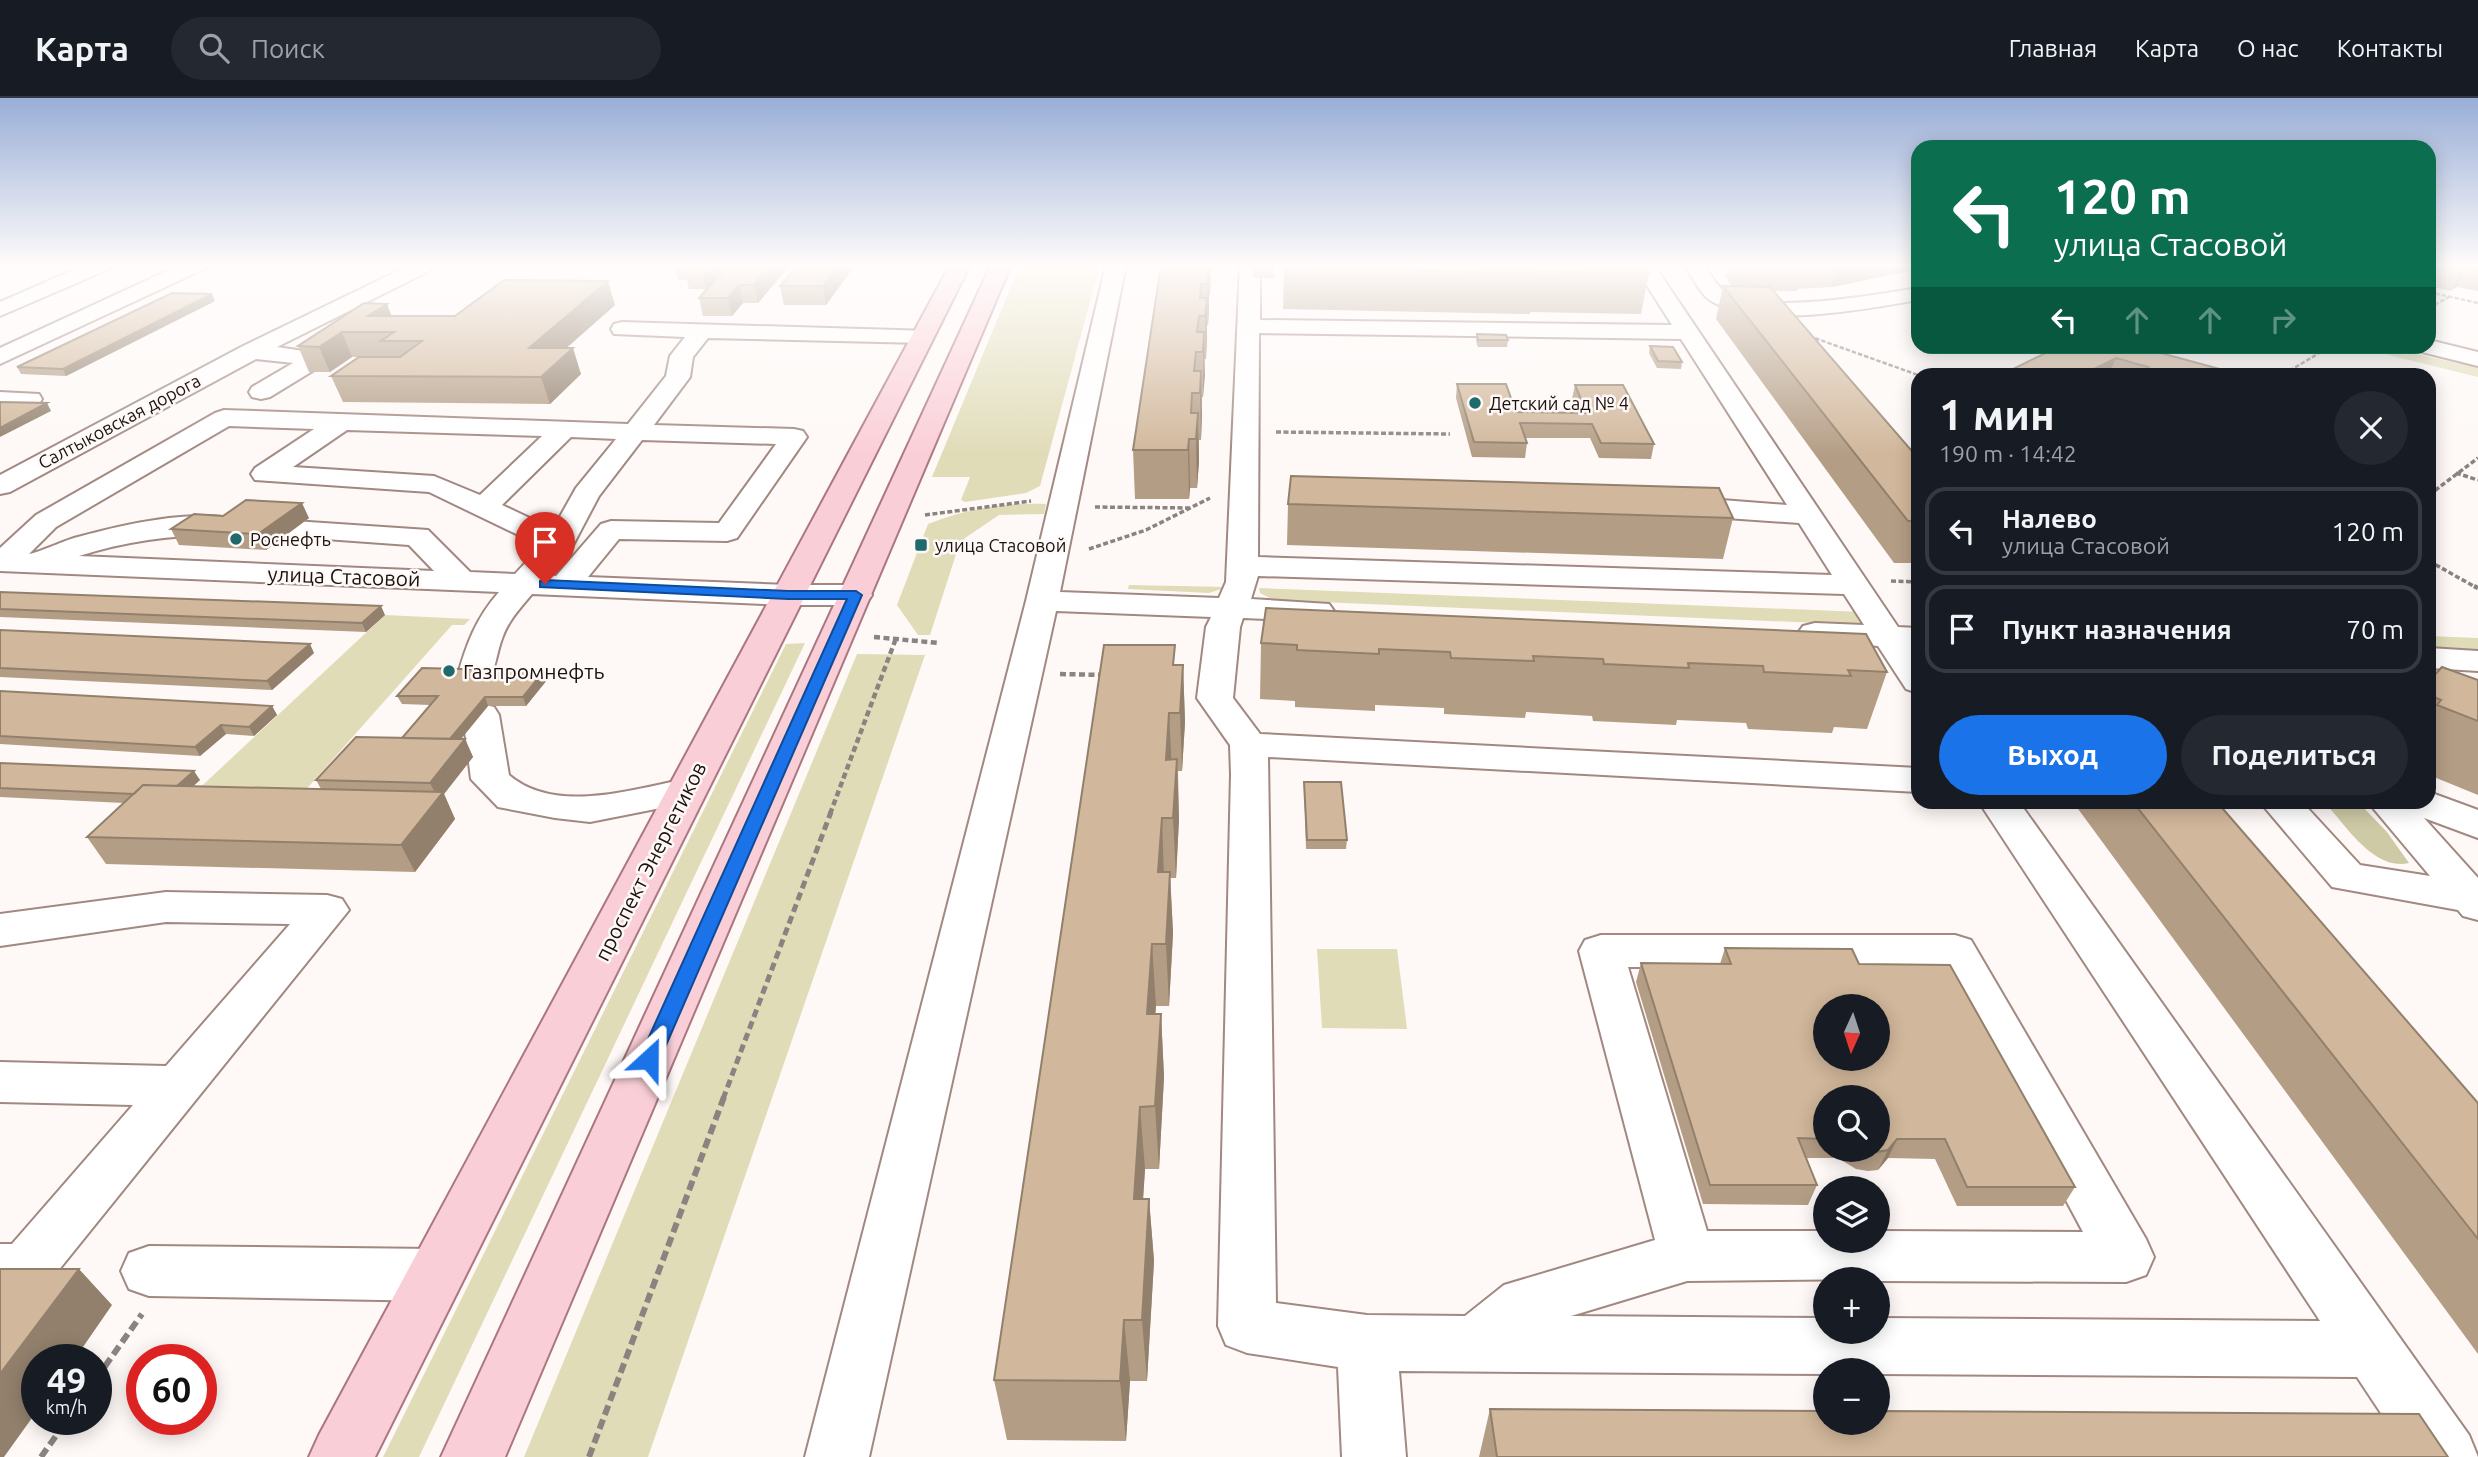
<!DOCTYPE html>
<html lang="ru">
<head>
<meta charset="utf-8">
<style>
	:root { --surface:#171b24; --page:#242831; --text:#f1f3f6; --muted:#9ea1a6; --line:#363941; --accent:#1a73e8 }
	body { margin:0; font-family:Ubuntu,sans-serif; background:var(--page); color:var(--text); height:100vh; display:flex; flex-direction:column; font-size:26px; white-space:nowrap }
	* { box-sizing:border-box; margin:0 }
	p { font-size:23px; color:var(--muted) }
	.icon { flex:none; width:38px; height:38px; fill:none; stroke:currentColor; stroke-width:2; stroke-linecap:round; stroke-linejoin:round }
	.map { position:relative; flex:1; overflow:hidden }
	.side { position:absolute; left:1911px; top:270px; width:525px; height:441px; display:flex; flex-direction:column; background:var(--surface); border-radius:21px; box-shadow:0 4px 18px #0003 }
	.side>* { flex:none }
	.top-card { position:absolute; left:1911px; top:42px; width:525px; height:214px; border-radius:21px; box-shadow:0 4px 18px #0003; background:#0b6e4f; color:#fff; overflow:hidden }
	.needle { width:46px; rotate:183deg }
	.controls { position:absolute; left:1813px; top:896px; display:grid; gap:14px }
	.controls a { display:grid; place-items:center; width:77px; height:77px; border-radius:50%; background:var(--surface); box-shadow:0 4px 18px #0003; font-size:35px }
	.speed { position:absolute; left:21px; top:1246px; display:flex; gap:14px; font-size:35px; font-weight:700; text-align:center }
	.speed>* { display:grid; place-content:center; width:91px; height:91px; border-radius:50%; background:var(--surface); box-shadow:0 4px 18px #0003; line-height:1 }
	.speed small { font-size:18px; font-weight:400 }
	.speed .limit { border:10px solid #d22; background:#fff; color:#111 }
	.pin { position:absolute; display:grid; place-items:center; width:60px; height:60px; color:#fff; margin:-72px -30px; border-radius:50% 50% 50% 0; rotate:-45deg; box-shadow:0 0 7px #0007 }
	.pin .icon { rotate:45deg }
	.me { position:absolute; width:77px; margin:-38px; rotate:24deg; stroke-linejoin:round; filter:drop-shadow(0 0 5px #0008) }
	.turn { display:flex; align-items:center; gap:24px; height:147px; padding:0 28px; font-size:32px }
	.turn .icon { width:91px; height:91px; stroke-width:2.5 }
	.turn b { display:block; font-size:49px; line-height:60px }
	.lanes { display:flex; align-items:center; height:66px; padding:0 28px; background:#0003; justify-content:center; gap:35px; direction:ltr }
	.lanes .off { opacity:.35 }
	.round { display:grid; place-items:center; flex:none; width:74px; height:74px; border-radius:37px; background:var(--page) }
	.head { display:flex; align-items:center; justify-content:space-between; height:119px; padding:0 28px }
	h1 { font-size:42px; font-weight:700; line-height:52px }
	.action { display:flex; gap:14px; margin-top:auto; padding:14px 28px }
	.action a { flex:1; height:80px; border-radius:42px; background:var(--accent); color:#fff; font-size:28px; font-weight:700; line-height:80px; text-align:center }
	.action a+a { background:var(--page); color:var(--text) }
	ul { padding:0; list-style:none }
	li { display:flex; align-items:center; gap:21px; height:88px; margin:0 14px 10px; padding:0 14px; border:4px solid var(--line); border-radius:21px }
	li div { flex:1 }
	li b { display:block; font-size:26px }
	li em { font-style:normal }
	header { display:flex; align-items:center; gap:42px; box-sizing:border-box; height:98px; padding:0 35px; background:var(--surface); border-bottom:2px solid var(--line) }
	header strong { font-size:33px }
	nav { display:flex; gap:38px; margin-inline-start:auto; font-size:24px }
	.search { width:490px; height:63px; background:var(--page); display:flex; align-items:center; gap:18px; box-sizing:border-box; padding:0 24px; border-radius:38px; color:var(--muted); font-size:26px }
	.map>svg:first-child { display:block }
	.green { fill:#e0dcb8 }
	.forest { fill:#cecaa6 }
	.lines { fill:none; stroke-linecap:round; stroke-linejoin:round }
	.minor-casing { stroke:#a18881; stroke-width:4 }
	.major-casing { stroke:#aa7780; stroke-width:4 }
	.path-far4 { stroke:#8a8380; stroke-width:2.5; stroke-dasharray:4.5 2; stroke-linecap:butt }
	.path-far3 { stroke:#8a8380; stroke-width:3.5; stroke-dasharray:5 2.5; stroke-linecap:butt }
	.path-far2 { stroke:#8a8380; stroke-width:4.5; stroke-dasharray:6 3.5; stroke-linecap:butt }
	.path-far1 { stroke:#8a8380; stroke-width:5; stroke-dasharray:8 4.5; stroke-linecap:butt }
	.path { stroke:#8a8380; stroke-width:6; stroke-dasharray:10 5; stroke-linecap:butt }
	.minor { fill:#fff; fill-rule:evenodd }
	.major { fill:#faced7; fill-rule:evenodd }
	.wall { fill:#b49d85; fill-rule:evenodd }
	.shaded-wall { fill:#92806c }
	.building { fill:#d1b79b; stroke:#92806c; stroke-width:2; fill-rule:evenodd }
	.route { fill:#1a73e8; stroke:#114b97; stroke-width:2 }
	.poi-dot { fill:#1e6a6d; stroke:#fef9f7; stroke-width:2.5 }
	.labels { text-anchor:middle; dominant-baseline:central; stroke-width:5; stroke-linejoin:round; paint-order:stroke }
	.far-poi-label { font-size:18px; fill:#1c1310; stroke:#fef9f7; text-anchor:start }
	.far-street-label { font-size:18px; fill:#1c1310; stroke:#fef9f7 }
	.street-label { font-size:21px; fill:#1c1310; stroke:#fef9f7 }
	.poi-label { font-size:21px; fill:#1c1310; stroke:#fef9f7; text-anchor:start }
</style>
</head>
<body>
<header>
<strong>Карта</strong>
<div class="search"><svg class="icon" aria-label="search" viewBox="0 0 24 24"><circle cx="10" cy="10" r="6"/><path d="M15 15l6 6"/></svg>Поиск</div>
<nav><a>Главная</a><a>Карта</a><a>О нас</a><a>Контакты</a></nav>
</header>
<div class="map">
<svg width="2478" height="1359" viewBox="0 0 2478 1359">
	<rect width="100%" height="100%" fill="#fef9f7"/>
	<!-- green -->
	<path class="green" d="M1020 167H1100L1040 388 1026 395 965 404 961 402 970 379H932Z
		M2356 249H2385L2461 266 2467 263 2478 266V279Z
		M1046 406 1044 416 999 417 965 440 957 453 930 537H918L897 507 928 426C965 411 1006 404 1046 406Z
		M1129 487 1228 489 1209 495 1128 491Z
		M1259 490 1863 514 1865 527 1274 502 1260 495Z
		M385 517 470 521 464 527H452L287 713 176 712Z
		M2429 538 2478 540V552L2429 550Z
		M805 545 419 1359H383L786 546Z
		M857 556 925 557 648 1359H524Z
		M1317 851H1397L1407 931 1322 930Z"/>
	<!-- forest -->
	<path class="forest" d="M2324 704H2358L2387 734 2409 765C2373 773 2346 727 2324 704Z"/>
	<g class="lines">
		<!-- minor casing -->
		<g class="minor-casing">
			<path id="minor" d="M85 167H112L109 171 0 218V204Z
				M180 167H207L204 171 0 266V250Z
				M410 167H436L433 171 277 249 324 256 328 261 324 266 270 299 261 301 252 299 249 294 252 289 293 265 256 261 10 394 0 396V377L243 248Z
				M1106 167H1126L1060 494 1219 500 1226 484 1240 167H1260V222L1672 227 1634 167H1654L1898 529 1918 530V550H1912L1918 558V595L1906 591 1878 548 1803 542 1798 535 1803 528 1815 525 1864 527 1844 496 1258 478 1251 501 1329 506 1334 513 1329 520 1318 523 1243 520 1240 529 1233 600 1260 636 1918 670V694L1268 659 1276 1205 1367 1217 1465 1218 1504 1187 1655 1142 1579 853 1585 842 1601 837H1955L1971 842 2146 1141 2154 1159 2146 1177 2126 1184 1878 1183V1181L1687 1183 1571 1218 1825 1220V1234H1878V1220L2320 1223 1979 704H2019L2469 1337 2478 1359H2410L2357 1279 1878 1276V1272H1825V1276L1399 1273 1406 1359H1342L1338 1269 1247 1255 1226 1247 1218 1228 1231 676 1230 647 1197 600 1206 529 1211 519 1056 513 869 1359H805L1026 503ZM1259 235 1681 241 1787 407 1683 399 1673 402 1669 408 1673 414 1683 417 1799 425 1832 477 1258 459ZM1628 869H1941L2083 1134 1878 1133V1143H1825V1133H1707Z
				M1688 167H1704C1711 177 1717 190 1729 196 1769 216 1873 197 1918 190V202C1867 211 1758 231 1713 204 1701 198 1694 181 1686 170Z
				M622 224 931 233 934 238 931 243 923 245 708 240 693 259 690 279 654 327 794 331 803 333 807 339 737 440 727 443 619 441 588 479 788 487H856L867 490 872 497 867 504 856 507H788L532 496C521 509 509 522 503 538 496 555 496 573 486 587L474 590 462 587 457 580C466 547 476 520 499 494L0 473V450L36 417 215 315 224 312 628 326 666 278 670 258 685 239 614 236 611 231 614 226ZM229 328 314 331 255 370 251 376 255 382 429 394 541 448 515 476 470 474 428 432 294 423 284 426 279 432 284 438 409 447 434 473 79 458C128 442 178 436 230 437L240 434 245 428 240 422C192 410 121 427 74 440 64 443 34 456 29 456L56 429ZM347 332 542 338 480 397 434 378 293 369ZM571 339 616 341 576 390 553 431 502 407ZM642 342 776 346 719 425 611 423 601 426 556 478 548 477 571 451 599 398Z
				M2429 242 2478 254V268L2418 253 2415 248H2429Z
				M0 294 39 296 42 301 39 306 0 308Z
				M2429 550 2478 553V573L2429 570Z
				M481 606 494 609 499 617 509 677C556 717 632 691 687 681L701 684 706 693 701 702 590 724 555 720 498 709 471 681 463 617 468 609Z
				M2429 694 2478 712V740L2424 720 2478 780V822L2463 818 2458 812 2332 789 2260 704H2302L2360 767 2430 778 2368 704H2429Z
				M166 794 327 797 342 801 349 812 45 1189 25 1196H0V1146H12L133 1007 0 1004V964L166 968 290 826 166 824 0 848V816Z
				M149 1148 436 1151 456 1159 464 1177 456 1195 436 1203 149 1198 129 1191 121 1173 129 1155Z"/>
		</g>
		<!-- major casing -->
		<g class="major-casing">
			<path id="major" d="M950 167H970L375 1359H309L319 1337Z
				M991 167H1011L505 1359H441Z"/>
		</g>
		<!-- path-far4 -->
		<path class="path-far4" d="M2429 194 2478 205
			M2429 210 2449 199
			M1809 238 1918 277
			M2284 276 2331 248"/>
		<!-- path-far3 -->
		<path class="path-far3" d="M1276 334 1450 336
			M2456 375 2478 382
			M2429 397 2478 360
			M1095 409 1192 410
			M925 417 1031 403
			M1089 451 1146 432 1210 400
			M2429 463 2477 490
			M1891 483 1918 484"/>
		<!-- path-far2 -->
		<path class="path-far2" d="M2474 488 2478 490
			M874 539 939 545
			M1060 576 1104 577
			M830 716 895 543"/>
		<!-- path-far1 -->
		<path class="path-far1" d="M723 1001 831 714"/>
		<!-- path -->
		<path class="path" d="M96 1281 142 1216
			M41 1359 68 1321
			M589 1359 724 999"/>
		<!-- minor -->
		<use href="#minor" class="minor"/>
		<!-- major -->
		<use href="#major" class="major"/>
	</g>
	<!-- wall -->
	<path class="wall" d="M243 167H290L282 171 245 170Z
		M678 167H790L758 205H743L732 218H703L699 200 706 191H689L687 182H678L675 170Z
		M855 167 826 207H784L780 188Z
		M1161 167H1212V169H1211L1210 197H1209V210L1208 227H1207L1206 261H1204L1203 299H1202L1201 342H1199V363L1197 390H1190L1189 401H1135L1133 352Z
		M1253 167H1274V180H1253Z
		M1284 167 1649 175 1641 216 1530 214V216L1283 211Z
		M1728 167H1918V171L1832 189 1798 191 1797 193H1773L1918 360V465H1894L1716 221 1723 188H1732L1725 178Z
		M2429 167H2478V193L2457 189 2450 193 2429 188Z
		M215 203 66 278 21 276 17 269Z
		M387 206 391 218H455L615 207 566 250 581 276 550 306 343 304 331 278 358 259H352L330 274H309L298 248Z
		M1477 236 1508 242 1507 249H1478L1476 243Z
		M1650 248 1682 264 1681 271 1657 270 1649 255Z
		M2073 251 2238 276H2009L2011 272Z
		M1457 286 1516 314 1578 315 1572 301 1575 287 1654 346 1651 361 1599 360 1590 340H1525L1527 345 1525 360 1472 359 1456 300Z
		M1288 406 1733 420 1723 461 1287 447Z
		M223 418 309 420 266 452 179 447 171 431Z
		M0 494 385 517 366 534 0 519Z
		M0 532 314 555 272 592 0 579Z
		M1261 545 1887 574 1867 631 1834 629 1832 635 1748 631 1746 625 1677 622 1676 627 1593 623 1592 618 1526 614 1525 620 1444 616V610L1375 607V613L1295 609V603L1260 601Z
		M1175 567H1183L1185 624 1182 673H1178L1179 721 1176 780H1170L1173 835 1169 908H1156L1155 916H1161L1164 979 1159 1071H1145L1143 1101H1149L1154 1163 1147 1283H1130L1126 1343 1007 1342 994 1282Z
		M547 582 526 608H488L461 641H465L473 659 444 696 455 721 415 774 106 766 87 739 124 705 0 699V665L200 682 193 688 321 691 316 682 402 640 430 607 402 606 397 598Z
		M2478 582V697L2429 677V583Z
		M0 593 272 608 277 617 254 638 226 636 200 658 0 646Z
		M1304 684 1347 742 1346 751H1306Z
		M2073 704H2217L2478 1005V1256Z
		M1725 850 1859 866 2075 1089 2063 1108H1957L1935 1061 1888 1060 1878 1072 1868 1073 1856 1071 1838 1060H1806L1817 1087 1808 1107 1703 1106 1636 884 1641 865 1720 866ZM1825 999 1878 1052H1825Z
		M1490 1311 2448 1359H1479Z"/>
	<!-- shaded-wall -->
	<path class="shaded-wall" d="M281 167H290L282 171Z
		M715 167H730L706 191 703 179Z
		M771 167H790L758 205 754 187Z
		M839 167H855L826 207 823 188Z
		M1210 167H1211L1210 197Z
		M1838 167H1918V171L1832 189Z
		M1209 170V210L1208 227 1207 186Z
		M2467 171 2457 189 2450 193 2460 175Z
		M608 183 615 207 537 276 529 250Z
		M739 187 743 205 732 218 728 200Z
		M212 196 215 203 66 278 63 271Z
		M1207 200V242L1206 261 1205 218Z
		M387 206 396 230 368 218Z
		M342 234 352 259 330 274 319 249Z
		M1204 234 1205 278 1203 299V254Z
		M573 250 581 276 550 306 541 279Z
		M2116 260 2109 276H2084Z
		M1201 273 1202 318 1201 342 1200 295Z
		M47 305 51 313 0 339V330Z
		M1198 315 1199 363 1197 390 1196 341Z
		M1189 341 1190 390 1189 401 1188 352Z
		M302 405 309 420 266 452 258 436Z
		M381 508 385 517 366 534 362 525Z
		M310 546 314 555 272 592 267 583Z
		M1183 567 1185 624 1182 673 1180 615Z
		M544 573 547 582 526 608 523 599Z
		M485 599 488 608 447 658 443 649Z
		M272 608 277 617 254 638 249 629Z
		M1169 615 1172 673 1168 721 1166 662Z
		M221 627 226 636 200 658 195 649Z
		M465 641 473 659 444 696 455 721 415 774 401 747 438 701 430 685Z
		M1177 661 1179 721 1176 780 1173 720Z
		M194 673 200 682 173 707 167 697Z
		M1162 720 1164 780 1158 774Z
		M1170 774 1173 835 1169 908 1166 846Z
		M1152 846 1156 908 1151 979 1147 916Z
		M1161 916 1164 979 1159 1071 1155 1008Z
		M1140 1009 1145 1071 1139 1163 1134 1101Z
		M1897 1041 1888 1060 1878 1072 1888 1052Z
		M1149 1101 1154 1163 1147 1283 1142 1222Z
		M79 1171 112 1207 74 1262H37V1313L4 1359H0V1276Z
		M1124 1222 1130 1283 1126 1343 1120 1283Z"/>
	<!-- building -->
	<path class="building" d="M678 167H715L703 179 686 178 694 170H675Z
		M729 167H771L754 187H739L728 200H699Z
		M798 167H839L823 188H780Z
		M1161 167H1203V170H1209L1207 186H1201L1200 200H1207L1205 218H1199L1197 234H1204L1203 254H1196L1194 273H1201L1200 295H1192L1191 315H1198L1196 341H1189L1188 352H1133Z
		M1284 167H1644L1649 175 1534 173 1535 175 1284 170Z
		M2429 167H2478V173L2467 171 2460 175Z
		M504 182 608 183 529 250H573L541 279 331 278 359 259H400L422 243H381L394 234H342L319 249 298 248 364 205 387 206 368 218H455Z
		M1723 188 1770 189 1918 360V423H1908Z
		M172 195 212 196 63 271 17 269Z
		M1477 236 1506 237 1508 242H1478Z
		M1650 248 1673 249 1682 264 1658 263Z
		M2060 248 2073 251 2078 248H2135L2238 276H2155L2141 272 2148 269 2116 260 2084 276H2024L2011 272Z
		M1457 286H1506L1516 314 1587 315 1575 287H1623L1654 346 1601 345 1592 326 1520 325 1527 345 1474 344Z
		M0 304 47 305 0 330Z
		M1291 378 1719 390 1733 420 1288 406Z
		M246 402 302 405 258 436 171 431 194 416 223 418Z
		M0 494 381 508 362 525 0 511Z
		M1266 510 1866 536 1887 574 1848 572 1851 578 1764 574 1763 568 1688 565 1689 570 1604 566 1603 561 1533 558 1534 563 1451 560 1450 554 1379 551V556L1297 552V547L1261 545Z
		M0 532 310 546 267 583 0 570Z
		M1104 547H1175L1173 567H1183L1180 615H1169L1166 662 1177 661 1173 720H1162L1158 774H1170L1166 846H1152L1147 916H1161L1155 1008 1140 1009 1134 1101H1149L1142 1222H1124L1120 1283 994 1282Z
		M2442 569 2478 582V623L2437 607 2441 602 2429 597V583Z
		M422 570 544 573 523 599H485L450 641 402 640 438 598H397Z
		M0 593 272 608 249 629 221 627 195 649 0 638Z
		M356 639 465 641 430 685 316 682Z
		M0 665 194 673 177 688 143 687 134 696 0 690Z
		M1304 684H1341L1347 742H1307Z
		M143 687 443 694 401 747 87 739Z
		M2133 704H2217L2478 1005V1141Z
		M1725 850 1852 851 1859 866 1950 867 2075 1089H1967L1945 1041H1897L1888 1052 1877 1054 1865 1052H1878V999H1825V1041L1798 1040 1817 1087H1710L1641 865 1731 866ZM1825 908H1878V961H1825Z
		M0 1171H79L0 1276Z
		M1490 1311 1825 1313V1325H1878V1313L2419 1316 2448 1359H1497Z"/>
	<!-- sky -->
	<linearGradient id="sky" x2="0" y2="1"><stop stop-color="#99aed7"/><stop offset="0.47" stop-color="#fffcfb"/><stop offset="1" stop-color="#fffcfb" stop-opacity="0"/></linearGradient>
	<rect width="2478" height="357" fill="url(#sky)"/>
	<!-- route -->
	<path class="route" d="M545 482 788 493H856L862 497 660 961 657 967 649 969 642 967 639 961 847 501H788L540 489V483Z"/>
	<!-- markers -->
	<g class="poi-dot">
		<circle cx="1475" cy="305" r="7"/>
		<circle cx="236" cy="441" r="7"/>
		<rect x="914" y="440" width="14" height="14" rx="3.5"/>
		<circle cx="449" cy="573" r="7"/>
	</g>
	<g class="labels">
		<!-- far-poi labels -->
		<g class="far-poi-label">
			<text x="1489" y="305">Детский сад № 4</text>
			<text x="250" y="441">Роснефть</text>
			<text x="935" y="447">улица Стасовой</text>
		</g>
		<!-- far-street labels -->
		<g class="far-street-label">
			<text transform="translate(119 323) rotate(-28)">Салтыковская дорога</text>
		</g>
		<!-- street labels -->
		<g class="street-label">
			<text transform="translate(344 478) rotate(2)">улица Стасовой</text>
			<text transform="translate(650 763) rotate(-63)">проспект Энергетиков</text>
		</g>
		<!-- poi labels -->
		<g class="poi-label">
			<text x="463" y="573">Газпромнефть</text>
		</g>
	</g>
</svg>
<div class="controls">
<a><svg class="needle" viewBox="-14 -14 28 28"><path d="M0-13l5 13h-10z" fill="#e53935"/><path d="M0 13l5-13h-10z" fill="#9ea1a6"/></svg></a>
<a><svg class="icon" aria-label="search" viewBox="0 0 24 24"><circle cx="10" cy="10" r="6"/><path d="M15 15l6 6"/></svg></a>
<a><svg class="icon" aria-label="layers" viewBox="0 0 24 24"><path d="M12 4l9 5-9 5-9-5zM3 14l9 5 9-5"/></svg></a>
<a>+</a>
<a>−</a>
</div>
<div class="speed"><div>49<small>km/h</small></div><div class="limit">60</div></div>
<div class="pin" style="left:545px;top:486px;background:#d93025"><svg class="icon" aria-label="arrive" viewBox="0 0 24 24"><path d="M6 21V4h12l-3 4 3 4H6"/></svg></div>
<svg class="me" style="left:649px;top:961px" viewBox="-20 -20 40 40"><path d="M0-17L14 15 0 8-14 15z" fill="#1a73e8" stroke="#fff" stroke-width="4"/></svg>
<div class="top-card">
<div class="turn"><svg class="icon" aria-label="left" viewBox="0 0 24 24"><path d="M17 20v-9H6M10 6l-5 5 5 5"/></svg><div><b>120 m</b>улица Стасовой</div></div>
<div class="lanes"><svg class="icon" aria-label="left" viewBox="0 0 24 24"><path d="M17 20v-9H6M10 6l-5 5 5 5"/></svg><svg class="icon off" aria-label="ahead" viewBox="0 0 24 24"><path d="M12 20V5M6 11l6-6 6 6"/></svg><svg class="icon off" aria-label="ahead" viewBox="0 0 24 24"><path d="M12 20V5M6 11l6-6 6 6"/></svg><svg class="icon off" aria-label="right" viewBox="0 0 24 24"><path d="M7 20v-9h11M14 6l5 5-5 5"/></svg></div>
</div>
<section class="side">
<div class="head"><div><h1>1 мин</h1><p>190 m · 14:42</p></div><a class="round"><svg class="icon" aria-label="close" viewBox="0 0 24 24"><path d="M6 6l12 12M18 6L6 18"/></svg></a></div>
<ul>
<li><svg class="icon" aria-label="left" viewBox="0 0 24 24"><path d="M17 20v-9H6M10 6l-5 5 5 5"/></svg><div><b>Налево</b><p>улица Стасовой</p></div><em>120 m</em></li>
<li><svg class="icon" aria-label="arrive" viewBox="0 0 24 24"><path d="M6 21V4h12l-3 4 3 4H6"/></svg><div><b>Пункт назначения</b></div><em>70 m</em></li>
</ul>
<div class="action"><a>Выход</a><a>Поделиться</a></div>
</section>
</div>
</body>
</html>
